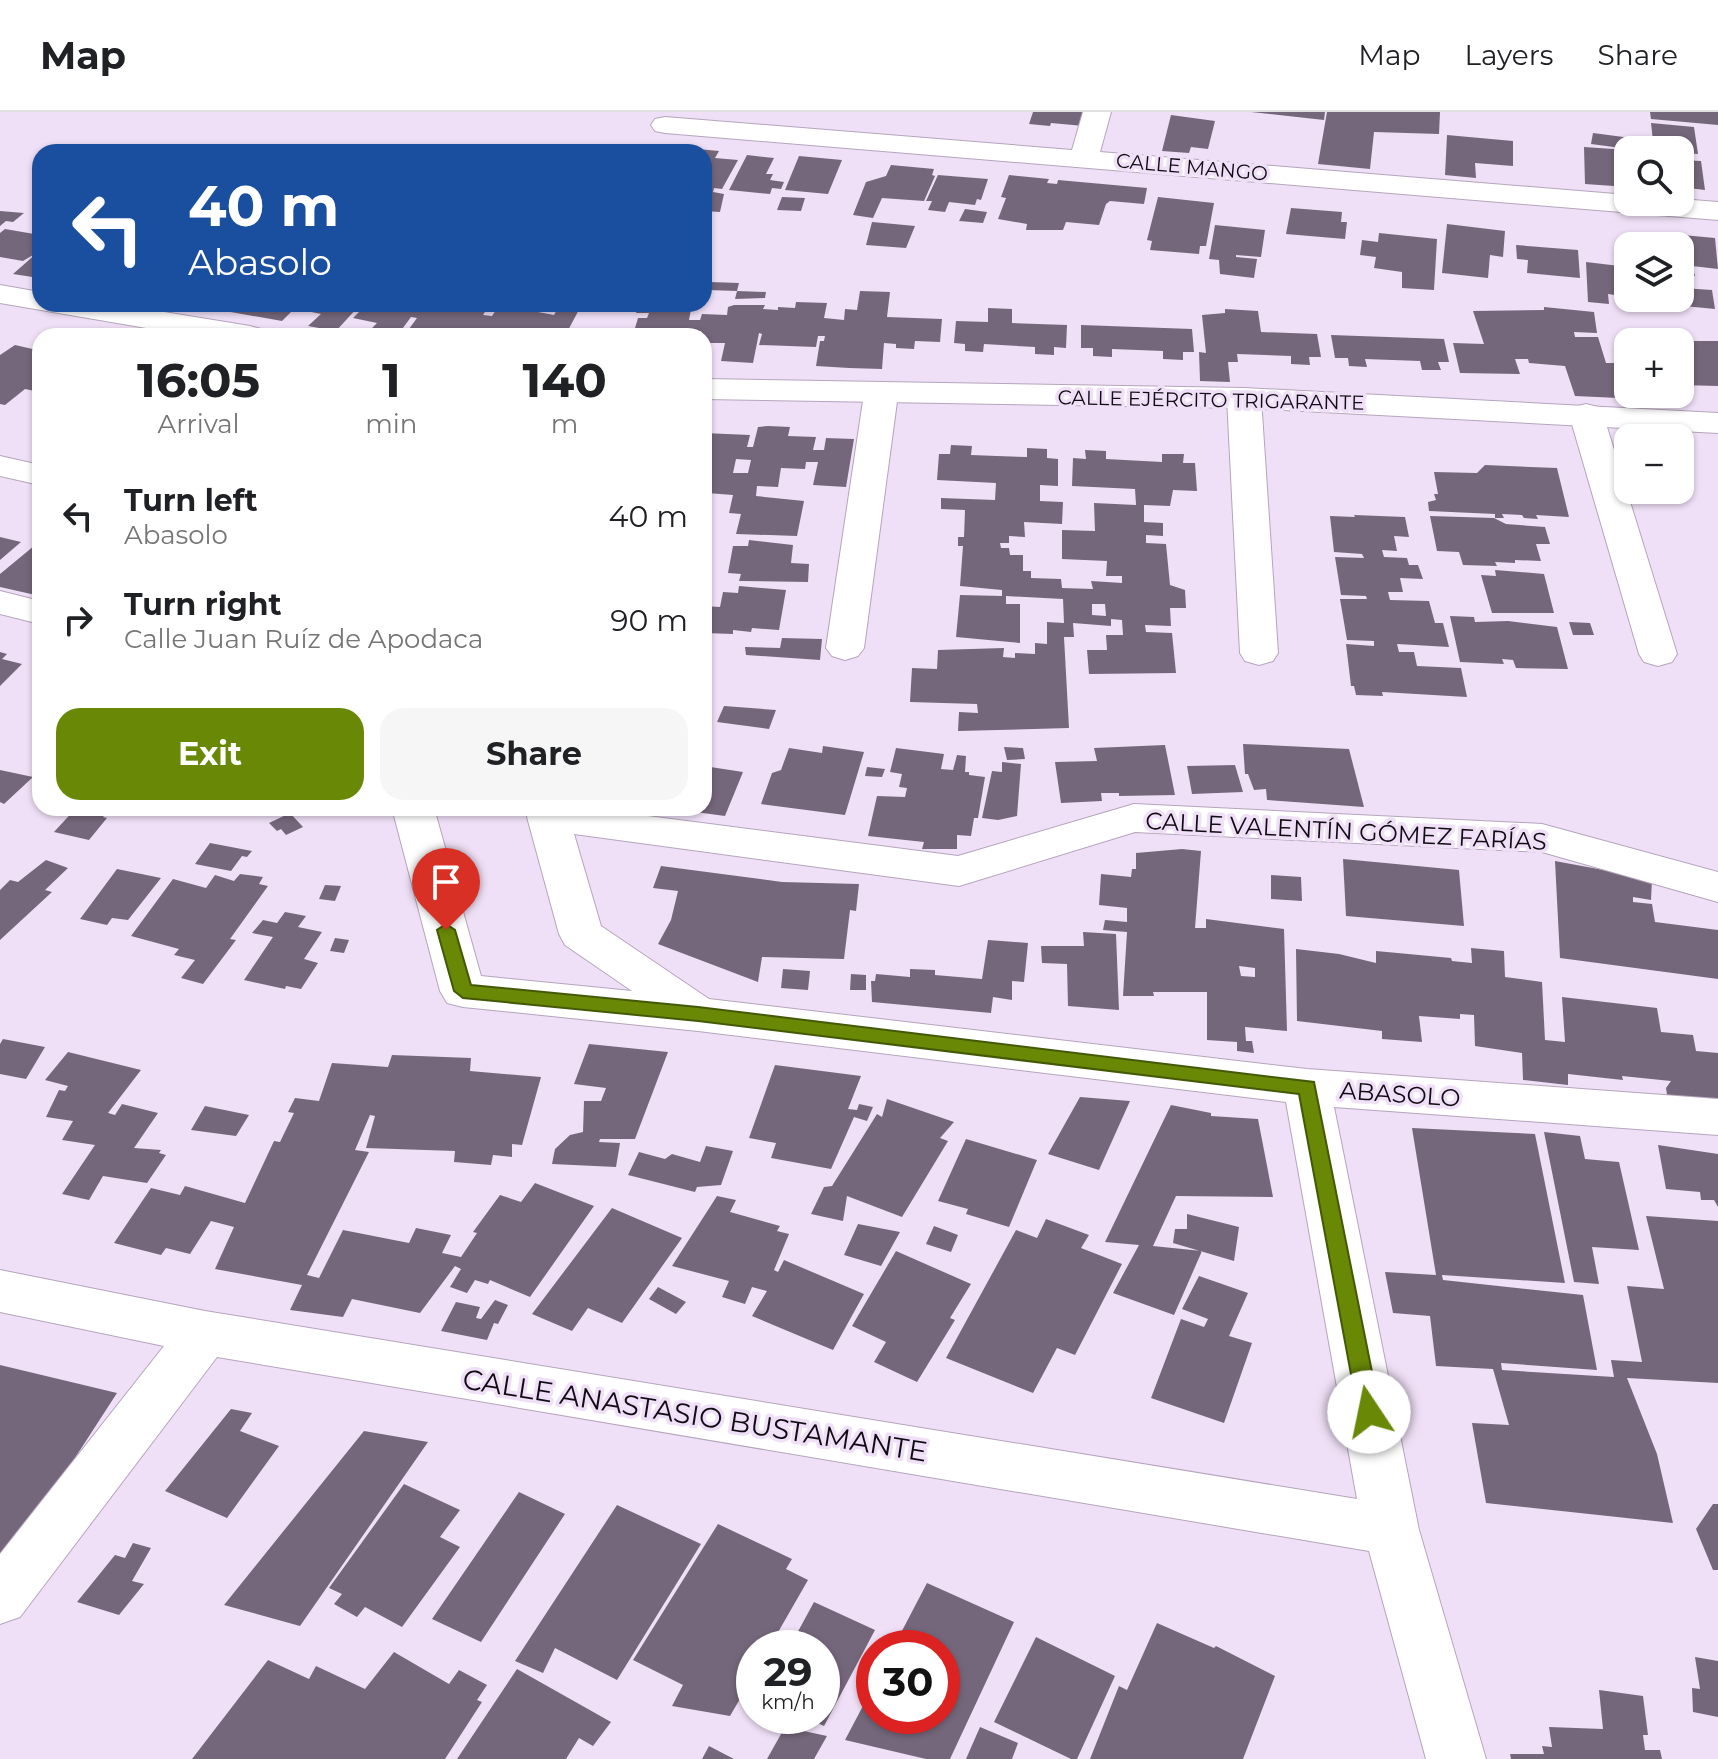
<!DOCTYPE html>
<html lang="en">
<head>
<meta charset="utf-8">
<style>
	:root { --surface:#fff; --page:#f6f6f6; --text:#202124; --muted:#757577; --line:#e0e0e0; --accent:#698906 }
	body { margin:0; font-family:Montserrat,sans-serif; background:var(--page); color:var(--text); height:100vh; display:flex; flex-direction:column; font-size:30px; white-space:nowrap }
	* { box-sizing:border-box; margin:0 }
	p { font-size:26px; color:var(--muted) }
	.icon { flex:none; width:44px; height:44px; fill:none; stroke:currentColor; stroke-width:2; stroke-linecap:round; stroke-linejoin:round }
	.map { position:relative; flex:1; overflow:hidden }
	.side { position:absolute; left:32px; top:216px; width:680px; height:488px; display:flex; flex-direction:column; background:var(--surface); border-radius:24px; box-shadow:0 2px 6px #0004 }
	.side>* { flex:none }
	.banner { position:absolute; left:32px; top:32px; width:680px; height:168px; border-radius:24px; box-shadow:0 2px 6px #0004; background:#1a4fa0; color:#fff; overflow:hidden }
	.fabs { position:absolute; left:1614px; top:24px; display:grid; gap:16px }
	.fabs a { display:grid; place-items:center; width:80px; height:80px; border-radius:16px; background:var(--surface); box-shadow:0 2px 6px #0004; font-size:40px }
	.speed { position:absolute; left:736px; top:1518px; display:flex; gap:16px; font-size:40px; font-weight:700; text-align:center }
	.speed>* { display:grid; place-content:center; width:104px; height:104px; border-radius:50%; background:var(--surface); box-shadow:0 2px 6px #0004; line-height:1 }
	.speed small { font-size:20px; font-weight:400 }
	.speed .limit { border:12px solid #d22; background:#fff; color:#111 }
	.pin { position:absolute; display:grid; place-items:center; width:68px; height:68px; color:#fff; margin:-82px -34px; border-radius:50% 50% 50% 0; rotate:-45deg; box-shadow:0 0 8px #0007 }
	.pin .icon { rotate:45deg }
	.me { position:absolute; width:88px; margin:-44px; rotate:349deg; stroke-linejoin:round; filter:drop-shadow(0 0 6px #0008) }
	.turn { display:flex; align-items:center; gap:28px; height:168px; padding:0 24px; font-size:36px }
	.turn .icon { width:104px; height:104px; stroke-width:2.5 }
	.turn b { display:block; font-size:56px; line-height:68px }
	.eta { display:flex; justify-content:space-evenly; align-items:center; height:136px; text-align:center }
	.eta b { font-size:48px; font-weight:700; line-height:56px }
	.button { display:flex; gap:16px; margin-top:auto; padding:16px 24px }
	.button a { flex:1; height:92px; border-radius:24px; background:var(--accent); color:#fff; font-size:32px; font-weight:700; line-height:92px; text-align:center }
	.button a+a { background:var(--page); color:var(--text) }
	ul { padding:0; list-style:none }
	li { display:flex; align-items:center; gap:24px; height:104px; padding:0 24px }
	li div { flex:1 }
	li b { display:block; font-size:30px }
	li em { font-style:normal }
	header { display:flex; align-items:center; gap:48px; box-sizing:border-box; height:112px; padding:0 40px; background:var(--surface); border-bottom:2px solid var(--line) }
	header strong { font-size:38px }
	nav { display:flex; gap:44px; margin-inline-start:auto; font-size:28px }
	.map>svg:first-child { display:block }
	.building { fill:#75677b; fill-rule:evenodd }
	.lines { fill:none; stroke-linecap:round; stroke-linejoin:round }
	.minor-casing { stroke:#b5a5bc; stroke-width:2 }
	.major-casing { stroke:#b5a5bc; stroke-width:2 }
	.minor { fill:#fff; fill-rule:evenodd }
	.major { fill:#fff; fill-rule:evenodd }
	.route { fill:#698906; stroke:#445904; stroke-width:2 }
	.labels { text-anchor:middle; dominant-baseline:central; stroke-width:7; stroke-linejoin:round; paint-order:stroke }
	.far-street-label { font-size:20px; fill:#110c14; stroke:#f0e0f7 }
	.street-label { font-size:24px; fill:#110c14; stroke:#f0e0f7 }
	.near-street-label { font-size:28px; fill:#110c14; stroke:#f0e0f7 }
</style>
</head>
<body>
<header>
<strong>Map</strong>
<nav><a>Map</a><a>Layers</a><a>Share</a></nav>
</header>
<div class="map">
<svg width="1718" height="1647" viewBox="0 0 1718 1647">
	<rect width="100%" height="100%" fill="#f0e0f7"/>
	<!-- building -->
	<path class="building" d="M1033 0H1081L1087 1 1084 14 1051 11 1050 14 1029 12Z
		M1251 0H1325L1324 8Z
		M1327 0H1440L1439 22 1374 20 1370 57 1318 52Z
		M1650 0H1718V13L1651 7Z
		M1171 3 1215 9 1208 37 1191 35 1189 41 1162 39Z
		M1651 11 1694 15 1698 42 1654 38Z
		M1593 21 1631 26 1629 37 1591 32Z
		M1447 23 1513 29V54L1475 51 1476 66 1445 63Z
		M1584 35 1628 38V75L1585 72Z
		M698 37 719 39 715 46 738 48 722 77 714 76 713 80 724 82 720 100 704 99V40H697Z
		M747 43 774 46 766 62H773L770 68 784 70 781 77 772 76 770 82 729 78Z
		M799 44 842 48 828 82 785 78Z
		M1680 48 1701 49 1705 78 1680 75Z
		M891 53 934 57 932 63 935 64 924 89 882 86 873 106 853 103 866 70 886 64Z
		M938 63 988 67 981 88 977 87 975 93 949 90 945 100 928 98 932 89H926Z
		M1009 63 1049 67 1047 71 1057 72 1058 68 1147 76 1144 92 1110 89 1106 92 1099 113 1066 110 1063 118H1026L1027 112 998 107 1006 86 1001 85Z
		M782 85 805 86 801 99 777 98Z
		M1158 85 1214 91 1206 134H1200L1199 142 1150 138 1152 129 1147 128Z
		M1291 96 1342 100 1341 110H1347L1345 127 1286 122Z
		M965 97 987 100 983 111 959 109Z
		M0 99 24 101 13 110 6 109 0 114Z
		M872 110 894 112 915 114 906 136 866 133Z
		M1447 112 1505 119 1503 145 1490 143 1488 166 1442 161Z
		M1215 113 1265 118 1261 145 1236 143V145L1257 147 1254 166 1220 162 1219 148 1209 147Z
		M5 117 40 123 39 166 13 162 38 140 23 149 0 145V121Z
		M1379 121 1437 127 1434 178 1402 176V160L1374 156 1376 145 1360 143 1362 128 1378 130Z
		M1661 121 1715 126 1718 157 1692 154 1695 164 1680 163V134H1662Z
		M1516 133 1578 138 1580 166 1527 161 1528 148 1517 147Z
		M1586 150 1628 155V185L1608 182 1609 192 1588 190Z
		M710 170 739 171 737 179 766 180 765 186 735 187 737 179 708 178Z
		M1682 176 1712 178 1715 197 1684 194Z
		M860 179 890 180 887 205 942 207 940 230 915 229 914 237 896 236V232L884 231 882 257 849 256 816 254 820 229H824L825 224H818L816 235 759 233 762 222 759 221 753 251 721 249 725 231H704L701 219H692L691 224H637L639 216H635L638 206H647L649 201H636L639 192H692L689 208H700L702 202 727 203 728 195 734 193H765L763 197 778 198V195L795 196 796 190 827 191 824 206 844 208 845 197 857 198Z
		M233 192H299L282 209 225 199Z
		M302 192H427L423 196 432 197 437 192H490L483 203 492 204 496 198 516 200 521 192H543L538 200 554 203 560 192H582L565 224 432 223 434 220 409 217 417 206 411 205 397 224H372L365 223 377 211 353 206 363 196 358 195 336 219 308 214 321 202 297 197Z
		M1544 195 1594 200 1597 221 1574 220 1575 225H1598L1606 251H1628V282H1660L1662 288 1575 284 1565 254 1529 251 1528 247H1515L1520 262 1460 261 1453 231 1484 232 1473 199 1544 198Z
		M988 196 1012 197V211L1067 213 1066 236 1054 235V243L1035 242V235L984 232 983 240 965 239V232L954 231 956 209 988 210Z
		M1225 197 1258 199 1261 220 1317 222 1321 245H1309L1310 253 1291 252V244L1237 242 1238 250H1228L1230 270 1200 269 1199 240 1206 241 1202 203 1225 201Z
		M1081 213 1192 217 1194 240H1183V248L1163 247V239L1112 237V245L1093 244V236H1081Z
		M1331 223 1444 227 1449 250H1438L1441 258H1422L1420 249 1365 247 1367 255 1349 254 1348 246H1335Z
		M1638 224 1677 227 1678 230H1640Z
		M1690 229H1718V274L1680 273V236H1693Z
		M15 233 37 238 40 236V280L25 277 5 293 0 292V243Z
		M768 314 790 315 788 324 816 325 813 338H824L826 326 854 327 846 375 813 373 818 350H806L805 357 781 356 778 375 757 374 756 384 804 389 797 424 736 422 741 402 729 401 733 383 707 381 710 371 704 370V321L750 323 747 335H753L758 315ZM736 347 751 348 748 361H733Z
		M951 333 972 334 971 343 997 344 1027 345V336L1047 337V346L1058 347V374L1040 373V389L1063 390 1062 412 1024 410 1025 425 1009 424V431H1000L1001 436H1009L1010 443H1023V459H1031V466L1061 467 1062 476 1093 477 1091 469 1122 471V464H1106L1107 449 1062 447V418L1095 419 1094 391 1136 393 1135 377 1072 374 1073 346 1086 347 1085 338 1106 339V347L1162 350V342H1184L1183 351H1195L1197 379 1173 378 1170 394 1144 393V410L1163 411V424L1146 423V431L1166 432 1170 473 1185 478 1186 496H1170L1171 514 1145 513 1146 520 1172 521 1176 561 1089 562 1087 538H1107L1106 523H1123L1122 508 1111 507V514L1073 511 1074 525H1064L1069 616 958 619 959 600 978 601 977 592 910 590 912 556 937 557 938 538 1004 536 1003 545 1015 546V541L1035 542V531L1047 532V510L1064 511 1063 487 1006 484V492H1020V531L956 525 960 483 1002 484V478L960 474 963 434H958V425H964L965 398 941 397V386L995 388 996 371 937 368 939 342H950ZM1092 492H1105L1106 504 1092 503Z
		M1485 353 1557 356 1569 405 1536 403 1538 407 1524 406 1522 403 1502 402 1504 406H1495V402L1429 399 1428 390 1436 388 1434 382H1438L1434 360 1477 361Z
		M1354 403 1405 405 1409 425 1394 424 1397 439 1382 438 1384 445 1407 446 1409 453H1418L1423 467 1400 466 1403 480H1388L1390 488 1429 489 1435 511H1443L1449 535 1397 532 1399 540H1414L1417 554 1461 556 1467 585 1382 580 1383 584 1356 583 1354 574H1351L1346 532 1374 534V529L1347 528 1340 487H1367L1366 484 1341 483 1335 445 1364 446 1362 442 1334 440 1330 404 1355 405Z
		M1430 404 1494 406 1506 412 1545 415 1550 432H1536L1541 449 1515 448V451L1495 450 1497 454 1463 453 1459 440 1437 439Z
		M0 425 21 430 0 448Z
		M749 428 793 433 791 451 809 452 808 470 739 469 741 462 728 461 733 434H748Z
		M40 429V484L0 475V462Z
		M1495 458 1544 462 1554 501H1492L1481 463 1496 464Z
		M739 474 786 478 779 518 752 516 751 520 733 518V522L704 521V494L720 495 723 480 738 481Z
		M1450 504 1474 505 1475 510 1508 509 1557 515 1568 557 1516 556 1513 548 1502 547 1504 552 1460 550Z
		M1569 510 1590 511 1594 523H1573Z
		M782 526 822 527 820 548 746 543 745 535 780 536Z
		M0 540 7 542 2 547 22 552 0 574Z
		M724 594 776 598 769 617 717 610Z
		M1243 632 1349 637 1364 695 1267 688 1266 677 1254 678 1248 662H1245Z
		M1165 633 1175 683 1119 684V681H1101L1102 689 1061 691 1055 650 1097 649 1094 636Z
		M823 634 864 640 845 703 761 692 772 661 781 658 789 636 822 641Z
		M1004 635 1023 636 1025 647 1007 648Z
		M896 636 944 642 941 657 953 658 957 643 966 644 965 660H969V663L985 665 978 706H974L971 724 957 723V737H922L924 730 868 724 877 684 905 685 907 676 899 675 902 662 890 660Z
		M1002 650 1021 652 1017 704 998 708 982 706 992 659 1002 660Z
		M1235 653 1243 680 1192 682 1187 654Z
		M704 654 743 660 725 704 681 698 704 696Z
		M867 655 885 657 882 665 865 664Z
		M0 658 33 665 4 692 0 690Z
		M76 696H111L103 705 107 706 89 728 54 720Z
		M290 701 303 715 286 723 281 717 277 719 269 711Z
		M210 731 252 739 247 745 242 744 231 759 195 752Z
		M1182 737 1201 739 1195 816H1206V807L1284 817 1287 919 1245 915 1246 929H1252L1254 941 1237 939V930L1207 928V880H1153L1154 884H1123L1127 820 1103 818 1105 808 1127 810V796L1099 793 1101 762 1131 765 1132 757H1136V741ZM1239 854 1255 856V865L1241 864Z
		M1343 747 1459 758 1464 814 1346 804Z
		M46 748 68 756 45 778 52 780 0 828V778L10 768 18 770Z
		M1555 749 1652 767 1651 788 1633 785V790L1652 792 1655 810 1718 818V867L1560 846Z
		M661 754 782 770 859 772 856 799 850 798 844 847 762 845 758 870 658 832 671 808 678 779 653 776Z
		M117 757 161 766 128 808 112 806 107 813 80 807Z
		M240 762 263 765 259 772 268 774 230 827 236 828 203 872 181 866 195 848 174 843 179 837 131 824 173 767 206 776 215 763 234 769Z
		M1271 763 1301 765 1302 789 1271 787Z
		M325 773 341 774 335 789 319 787Z
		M285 800 306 804 298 815 322 820 304 847 318 851 301 877 286 874 285 877 244 868 273 825 252 821 263 808 277 811Z
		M1083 820 1116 822 1119 898 1068 894 1067 852 1042 851 1041 834H1084Z
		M335 826 349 828 344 841 330 839Z
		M988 828 1028 831 1024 870 1012 869V888L993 885 991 901 872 890 871 869H875L876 862 910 865V857L935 858V863L982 867Z
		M1471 836 1504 839 1505 865 1542 870 1545 928 1565 930 1562 885 1657 896 1661 920 1693 923 1696 939 1718 941V987L1667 983 1666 976 1671 969 1622 964 1623 968 1568 962V973L1523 968 1522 941 1475 934 1474 903 1460 902V907L1419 904 1422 930 1382 927V919L1297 909 1296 837 1339 842 1376 851V839L1451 846 1452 849 1472 851Z
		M783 857 810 859 808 878 781 876Z
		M851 862 866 863V878H850Z
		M3 927 45 935 26 967 0 962V932Z
		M589 932 668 940 635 1027H600L599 1030 620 1031 616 1055 552 1052 555 1037 570 1023 583 1020 584 989H601L606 976 574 972Z
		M68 940 141 958 108 1001 115 1003 122 992 158 1001 134 1036 161 1038 159 1041 166 1043 147 1071 103 1064 89 1088 62 1082 95 1033 62 1028 73 1009 46 1005 59 978 65 979 68 974 45 968Z
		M392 943 471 946 470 959 541 965 522 1033 512 1032V1045L493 1043 491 1053 454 1050 455 1039 366 1036 375 1004 370 1003 355 1038 369 1040 307 1163 319 1166 343 1118 409 1131 416 1116 451 1123 442 1141 461 1145 477 1121 473 1120 500 1083 521 1090 535 1071 594 1094 530 1185 490 1168 488 1172 475 1168 467 1181 450 1175 461 1157 455 1154 420 1201 352 1187 343 1205 290 1198 302 1173 215 1157 234 1115 211 1109 190 1142 166 1136 161 1143 114 1131 151 1076 180 1083 185 1074 245 1091 274 1029 280 1030 294 1001 288 1000 295 986 319 989 332 951 388 955Z
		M775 953 861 964 848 997 857 998 859 992 873 995 867 1009 854 1005 831 1057 771 1046 776 1031 749 1026Z
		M1080 985 1130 989 1099 1058 1048 1042Z
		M887 987 954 1010 940 1026 948 1029 902 1105 847 1084 843 1109 811 1102 824 1075 832 1074 877 1002 882 1005Z
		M1171 993 1211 1001V1004L1258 1007 1273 1085 1176 1084 1153 1134 1202 1139 1174 1203 1113 1181 1139 1133 1105 1130Z
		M205 994 249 1003 236 1024 191 1018Z
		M1412 1016 1535 1022 1565 1171 1442 1163 1443 1168 1583 1183 1597 1258 1501 1251 1502 1258 1614 1265 1611 1248 1642 1250 1627 1174 1664 1177 1646 1104 1718 1109V1271L1627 1266 1657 1342 1673 1411 1486 1391 1472 1311 1509 1313 1493 1257 1436 1254 1430 1204 1393 1201 1385 1160 1436 1163Z
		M1544 1020 1580 1024 1585 1047 1619 1050 1639 1138 1592 1135 1599 1172 1574 1170Z
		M966 1027 1037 1048 1009 1115 966 1102 968 1097 938 1089Z
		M1658 1033 1718 1042V1095L1714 1088H1701L1700 1080 1666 1077Z
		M706 1034 733 1039 721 1073 697 1075 695 1080 628 1063 639 1040 665 1047 672 1042 700 1050Z
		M717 1084 736 1088 730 1100 780 1114 777 1119 789 1122 774 1158 778 1160 784 1148 864 1182 833 1238 752 1204 767 1179 752 1175 745 1192 722 1185 729 1169 672 1154Z
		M612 1096 682 1126 622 1211 588 1196 572 1219 532 1202Z
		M1187 1102 1239 1115 1234 1149 1173 1131 1175 1117H1187Z
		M1046 1107 1089 1123 1081 1136 1122 1152 1075 1243 1057 1236 1033 1281 946 1246 1016 1118 1037 1126Z
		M858 1112 900 1120 881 1154 844 1143Z
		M934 1114 958 1123 951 1140 926 1132Z
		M896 1139 971 1172 950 1206 955 1208 917 1270 874 1250 886 1230 852 1214Z
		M1199 1164 1248 1181 1229 1224 1252 1231 1224 1311 1151 1286 1181 1207 1204 1215 1208 1207 1182 1197Z
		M658 1175 686 1190 676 1202 649 1187Z
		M495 1188 508 1193 498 1212 494 1211 487 1228 441 1219 456 1190 480 1195 476 1206 481 1207Z
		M0 1253 117 1281 60 1369 0 1446Z
		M231 1297 252 1301 240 1319 279 1334 227 1406 165 1379Z
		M364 1319 428 1330 300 1514 224 1493Z
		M404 1372 460 1398 440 1425 460 1435 402 1515 365 1495 357 1505 334 1492 342 1482 329 1476Z
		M519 1380 565 1402 481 1530 432 1507Z
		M1713 1392H1718V1458H1713L1696 1417Z
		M617 1393 701 1432 617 1568 555 1536 543 1561 515 1549Z
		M718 1412 792 1447 786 1457 808 1468 769 1536H754V1563L730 1604 672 1594 683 1573 633 1548Z
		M133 1431 151 1436 132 1469 144 1472 119 1503 77 1490 115 1443 125 1446Z
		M927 1471 1014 1510 950 1647H926L845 1628 874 1573V1604H942V1536H893Z
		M814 1490 875 1518 824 1614 803 1604H822V1536H789Z
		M1157 1511 1214 1536 1216 1534 1275 1564 1243 1647H1090L1119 1574 1127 1578Z
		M1036 1525 1115 1564 1077 1647H1071L994 1610Z
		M394 1540 449 1572 459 1558 487 1573 477 1588 482 1590 445 1647H192L268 1548 309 1567 316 1554 365 1577Z
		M1695 1545 1718 1549V1605L1693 1600 1692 1576 1700 1577Z
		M517 1557 611 1610 593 1634 579 1626 566 1647H457Z
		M1599 1578 1643 1584 1648 1623H1643L1645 1638H1660L1662 1647H1511L1510 1642H1544L1542 1634 1552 1635 1549 1615 1603 1617Z
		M785 1615 827 1624 814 1647H767Z
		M980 1615 1018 1631 1012 1647H966Z
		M709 1634 734 1647H702Z"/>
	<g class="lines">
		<!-- minor casing -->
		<g class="minor-casing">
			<path id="minor" d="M1083 0H1111L1100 40 1628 83V90H1680V87L1718 90V108L665 21 655 19 651 13 655 7 665 5 1072 38Z
				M881 272 893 275 898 282 864 536 858 544 845 548 832 544 826 536 864 282 869 275Z
				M1244 276 1256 279 1261 286 1278 541 1273 549 1259 553 1245 549 1240 541 1227 286 1232 279Z
				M1586 292 1598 295 1603 302 1677 542 1672 550 1658 554 1644 550 1639 542 1569 302 1574 295Z
				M0 344 40 353V373L0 364Z
				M0 479 40 489V512L0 502Z
				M1134 692 1542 712 1718 760V790L1542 740 1135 720 959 774 574 722 601 814 709 887 1307 957 1718 987V1023L1334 995 1419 1418 1486 1647H1426L1369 1439 217 1245 20 1505 0 1512V1442L164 1234 0 1200V1158L205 1199 1357 1387 1286 990 698 919 463 895 447 891 440 879 392 696H434L481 864 632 879 565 833 559 822 527 705 529 696H586L958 744Z"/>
		</g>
		<!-- major casing -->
		<g class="major-casing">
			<path id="major" d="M0 173 40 180V192H115L250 214 261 217 266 224H193L0 191Z
				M704 267 1244 276 1718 301V321L1244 296 704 287Z"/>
		</g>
		<!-- minor -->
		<use href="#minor" class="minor"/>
		<!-- major -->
		<use href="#major" class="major"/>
	</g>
	<!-- route -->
	<path class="route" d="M446 812 455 818 471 873 698 895 1314 970 1380 1300 1377 1307 1369 1310 1361 1307 1358 1300 1299 982 698 909 463 886 454 879 437 818Z"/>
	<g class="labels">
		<!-- far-street labels -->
		<g class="far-street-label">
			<text transform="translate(1192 55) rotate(5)">CALLE MANGO</text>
			<text transform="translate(1211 288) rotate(1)">CALLE EJÉRCITO TRIGARANTE</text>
		</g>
		<!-- street labels -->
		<g class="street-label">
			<text transform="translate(1346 719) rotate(3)">CALLE VALENTÍN GÓMEZ FARÍAS</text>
			<text transform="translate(1400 982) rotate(4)">ABASOLO</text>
		</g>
		<!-- near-street labels -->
		<g class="near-street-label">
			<text transform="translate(695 1303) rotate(9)">CALLE ANASTASIO BUSTAMANTE</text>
		</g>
	</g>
</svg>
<div class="fabs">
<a><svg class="icon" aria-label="search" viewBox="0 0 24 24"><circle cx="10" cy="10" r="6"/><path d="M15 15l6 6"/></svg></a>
<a><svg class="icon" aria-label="layers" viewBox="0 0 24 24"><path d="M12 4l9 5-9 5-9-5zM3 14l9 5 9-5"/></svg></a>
<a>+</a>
<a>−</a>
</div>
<div class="speed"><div>29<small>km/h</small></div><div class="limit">30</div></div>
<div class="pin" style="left:446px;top:818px;background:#d93025"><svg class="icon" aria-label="arrive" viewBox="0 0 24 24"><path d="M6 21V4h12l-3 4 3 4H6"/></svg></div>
<svg class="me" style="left:1369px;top:1300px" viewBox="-20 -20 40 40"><circle r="19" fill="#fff"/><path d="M0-13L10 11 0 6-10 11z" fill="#698906"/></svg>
<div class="banner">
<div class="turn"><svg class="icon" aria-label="left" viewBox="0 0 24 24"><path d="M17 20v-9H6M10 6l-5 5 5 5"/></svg><div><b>40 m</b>Abasolo</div></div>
</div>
<section class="side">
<div class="eta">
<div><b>16:05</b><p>Arrival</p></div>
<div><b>1</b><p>min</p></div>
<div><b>140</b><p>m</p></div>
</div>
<ul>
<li><svg class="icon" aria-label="left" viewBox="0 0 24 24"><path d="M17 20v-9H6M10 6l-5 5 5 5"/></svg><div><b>Turn left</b><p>Abasolo</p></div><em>40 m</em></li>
<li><svg class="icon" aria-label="right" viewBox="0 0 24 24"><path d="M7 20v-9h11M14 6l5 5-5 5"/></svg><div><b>Turn right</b><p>Calle Juan Ruíz de Apodaca</p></div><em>90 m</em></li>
</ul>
<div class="button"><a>Exit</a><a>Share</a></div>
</section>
</div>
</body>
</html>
